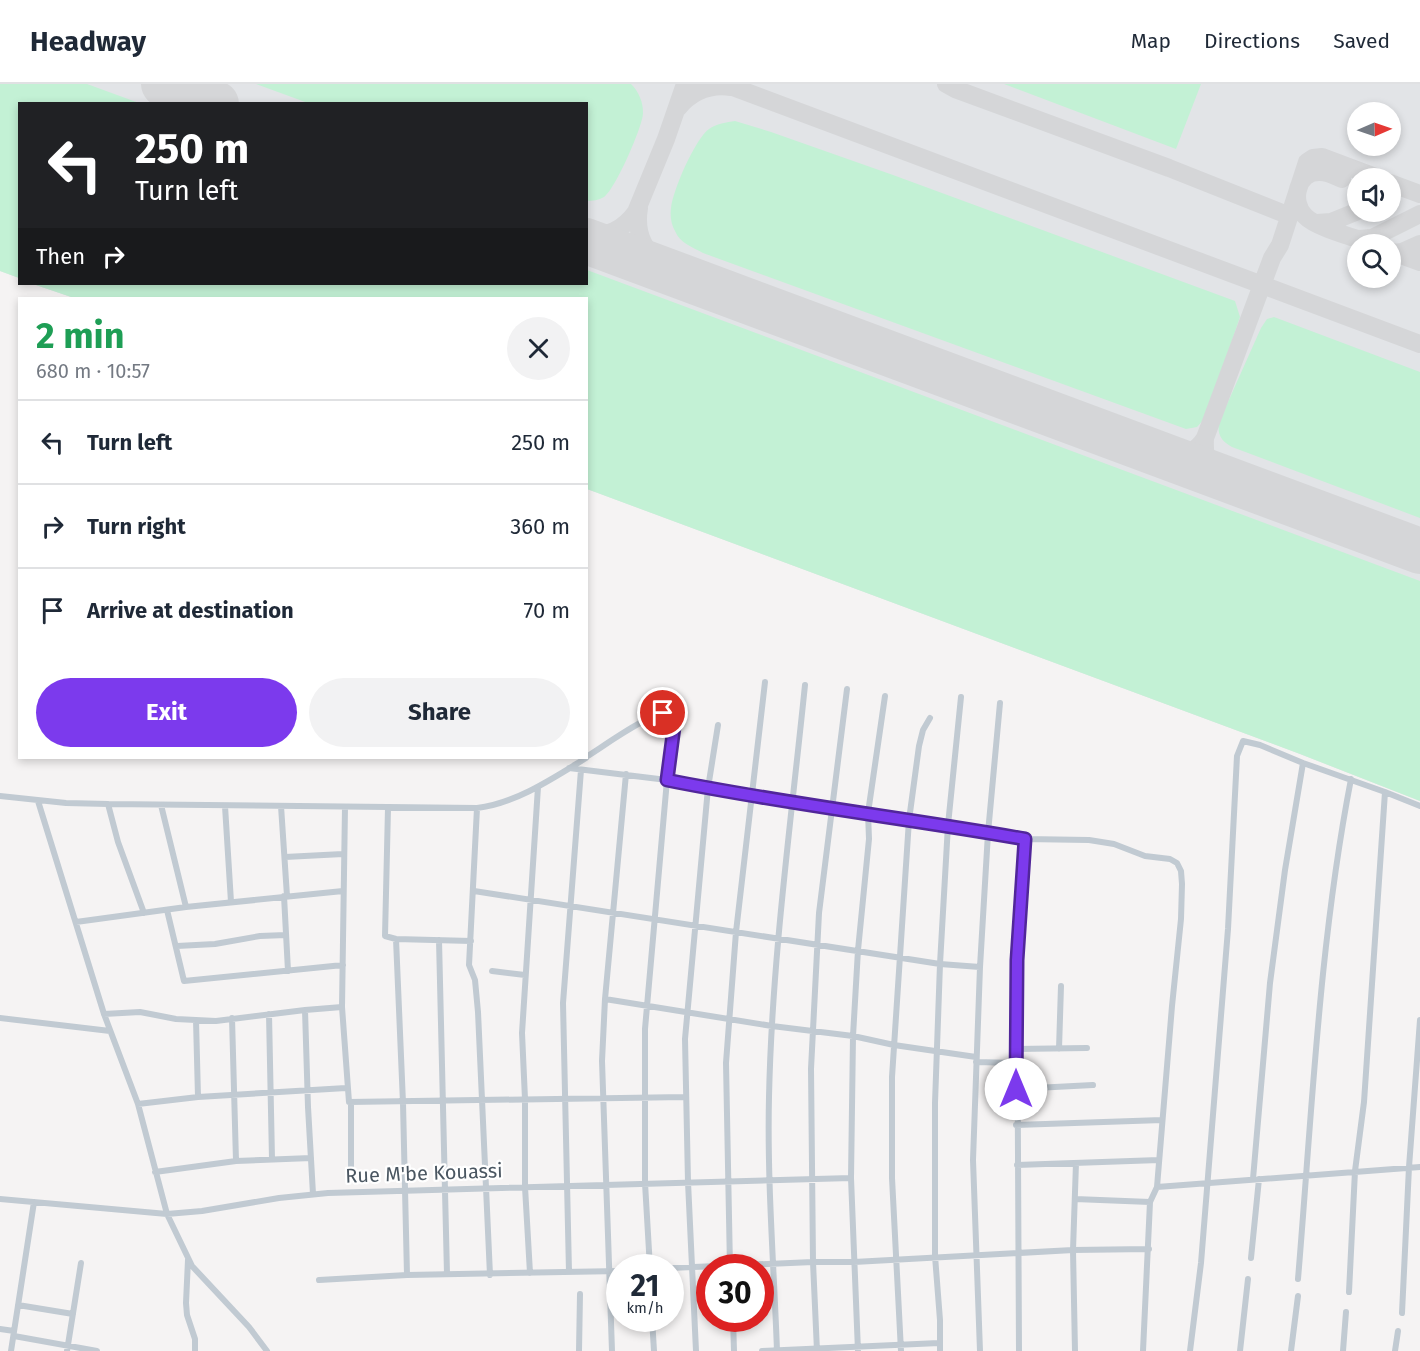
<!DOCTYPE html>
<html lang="en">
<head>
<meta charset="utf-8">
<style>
	:root { --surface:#fff; --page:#f2f2f3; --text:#1f2937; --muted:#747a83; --line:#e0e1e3; --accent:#7c3aed }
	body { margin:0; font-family:"Fira Sans",sans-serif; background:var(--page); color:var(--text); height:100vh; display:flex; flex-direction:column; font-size:22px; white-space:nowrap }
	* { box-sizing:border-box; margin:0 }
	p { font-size:20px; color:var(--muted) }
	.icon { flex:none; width:33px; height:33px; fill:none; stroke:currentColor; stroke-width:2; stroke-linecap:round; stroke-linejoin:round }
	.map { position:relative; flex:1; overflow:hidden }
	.side { position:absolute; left:18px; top:213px; width:570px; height:462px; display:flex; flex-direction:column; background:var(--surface); border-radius:0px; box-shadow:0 3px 9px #0003 }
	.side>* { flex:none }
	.guide { position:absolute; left:18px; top:18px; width:570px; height:183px; border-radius:0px; box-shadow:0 3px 9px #0003; background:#202124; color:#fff; overflow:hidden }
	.needle { width:39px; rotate:88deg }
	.fabs { position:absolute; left:1347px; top:18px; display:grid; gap:12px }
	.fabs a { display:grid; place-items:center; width:54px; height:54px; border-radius:50%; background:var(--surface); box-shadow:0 3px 9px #0003; font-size:30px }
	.speed { position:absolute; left:606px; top:1170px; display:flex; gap:12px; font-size:30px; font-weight:700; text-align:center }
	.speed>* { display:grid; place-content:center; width:78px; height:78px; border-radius:50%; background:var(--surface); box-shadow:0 3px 9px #0003; line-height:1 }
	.speed small { font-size:15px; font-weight:400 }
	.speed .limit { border:9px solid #d22; background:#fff; color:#111 }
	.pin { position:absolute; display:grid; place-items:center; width:51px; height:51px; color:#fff; margin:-26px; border:3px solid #fff; border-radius:50%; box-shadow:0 2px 6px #0007 }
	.me { position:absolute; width:66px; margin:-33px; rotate:0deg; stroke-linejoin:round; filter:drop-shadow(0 0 4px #0008) }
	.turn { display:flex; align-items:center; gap:21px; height:126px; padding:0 18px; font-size:27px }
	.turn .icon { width:78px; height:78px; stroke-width:2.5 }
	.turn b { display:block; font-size:42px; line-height:51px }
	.then { display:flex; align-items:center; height:57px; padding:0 18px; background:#0003; gap:12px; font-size:22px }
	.round { display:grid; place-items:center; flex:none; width:63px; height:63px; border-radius:32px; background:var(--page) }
	.headline { display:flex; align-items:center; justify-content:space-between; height:102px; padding:0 18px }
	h1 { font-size:36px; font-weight:700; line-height:45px; color:#1e9e55 }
	.cta { display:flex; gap:12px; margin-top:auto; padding:12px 18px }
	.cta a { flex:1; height:69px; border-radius:36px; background:var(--accent); color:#fff; font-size:24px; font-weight:700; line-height:69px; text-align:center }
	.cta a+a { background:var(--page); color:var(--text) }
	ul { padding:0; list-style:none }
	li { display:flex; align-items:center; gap:18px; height:84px; padding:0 18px; border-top:2px solid var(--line) }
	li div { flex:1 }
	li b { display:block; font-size:22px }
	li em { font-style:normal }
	header { display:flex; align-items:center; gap:36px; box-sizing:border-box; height:84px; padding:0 30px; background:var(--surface); border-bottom:2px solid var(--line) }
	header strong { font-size:28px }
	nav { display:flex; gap:33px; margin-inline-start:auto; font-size:21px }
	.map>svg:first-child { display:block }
	.airport { fill:#e2e4e7; fill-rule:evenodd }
	.green { fill:#c3f1d5 }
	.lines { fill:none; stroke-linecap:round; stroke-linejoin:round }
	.taxiway { stroke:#d5d6d8; stroke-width:18 }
	.runway { stroke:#d5d6d8; stroke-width:46 }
	.minor { stroke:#c1cad2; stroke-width:6 }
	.route-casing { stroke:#51269a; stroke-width:15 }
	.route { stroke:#7c3aed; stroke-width:10 }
	.labels { text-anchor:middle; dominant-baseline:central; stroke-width:4.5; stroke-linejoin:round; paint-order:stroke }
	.street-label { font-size:20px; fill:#4a5661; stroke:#fff }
</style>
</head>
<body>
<header>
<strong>Headway</strong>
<nav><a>Map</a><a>Directions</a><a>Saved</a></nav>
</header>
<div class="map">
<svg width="1420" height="1267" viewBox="0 0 1420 1267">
	<rect width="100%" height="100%" fill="#f5f3f3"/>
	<!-- airport -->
	<path class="airport" d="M0 0H1420V717L1300 670 587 405 586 214H74L33 200H586V20H20L19 194 0 187ZM1358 28H1390V62H1358ZM1358 94H1390V128H1358ZM1358 160H1390V194H1358Z"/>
	<!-- green -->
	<path class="green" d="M0 0H87L139 19 20 20 19 194 0 187Z
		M256 0H631C639 8 643 18 643 29 643 42 615 106 604 113 599 116 592 117 587 117L586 20 308 19Z
		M1004 0H1201L1176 65Z
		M735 37 771 48 893 91 1235 217 1240 233 1206 333 1197 343 1186 345 703 169C692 163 680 159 675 147 671 140 670 132 671 124 673 106 695 55 709 45 716 40 727 38 735 37Z
		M587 186 1420 497V717L1300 670 587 405 586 214H74L33 200H586Z
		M1274 233 1420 288V434L1232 363C1221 357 1217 350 1219 338L1261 244 1267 235Z"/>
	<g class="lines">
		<!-- taxiway -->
		<path class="taxiway" d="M725 0 1420 260
			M946 0 955 5 1169 84 1290 132
			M678 24C692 7 709 0 731 3
			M1342 95C1335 92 1328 88 1320 88 1297 87 1290 118 1305 132 1316 144 1356 154 1373 160
			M1390 99 1420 110
			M639 124C634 153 647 170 668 187
			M1317 139 1331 138 1358 127
			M586 153C608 152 623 146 636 128L666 55 685 0
			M1359 155 1372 154 1420 130
			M1390 167 1420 178
			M1395 169 1402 168 1420 160
			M1205 354C1204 375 1207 379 1221 393
			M1169 374C1185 371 1196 368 1205 354L1272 174 1280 161 1307 78 1313 74 1322 73 1378 94"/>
		<!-- runway -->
		<path class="runway" d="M164 0 216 20
			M586 157 1420 467"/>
		<!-- minor -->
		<path class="minor" d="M586 673C600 665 655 624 668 630 675 634 673 644 673 651L667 696 645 945V1099L650 1184
			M569 684 667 696 751 712 948 741 1025 755 1089 756 1114 760 1145 772 1170 775 1177 779 1181 787 1182 800 1181 835 1172 922 1157 1103 1150 1118 1143 1267
			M0 712 66 719 108 720 477 724C515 720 555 693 586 674
			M38 717 104 930 138 1020 167 1130 192 1182 249 1243 267 1267
			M108 720 118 758 144 829
			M161 721 186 823
			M225 722 231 818
			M281 722 287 812
			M345 723 342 923 349 1018 685 1013
			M388 724 385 852 396 855 471 857
			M477 724 469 881 475 896 478 928 490 1191
			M285 773 343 770
			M474 807 940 880 980 883
			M284 812 288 887
			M167 826 184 897 343 881
			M76 838 186 823 343 807
			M396 855 403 1019 407 1191
			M439 856 447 1190
			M177 862 215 860 260 852 286 851
			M492 887 525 891
			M605 915 772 942 853 952 894 961 976 973
			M305 926 308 1023 313 1110
			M104 930 140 928 176 935 216 937 305 926 342 923
			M269 930 272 1075
			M0 934 110 947
			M232 934 236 1077
			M196 936 198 1013
			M1016 965 1087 964
			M1059 965 1061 902
			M976 978 1016 979
			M1016 1005 1093 1001
			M138 1020 198 1013 346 1004
			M1016 1041 1162 1036
			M1017 1081 1159 1076
			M351 1084V1019
			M155 1088 236 1077 311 1074
			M1253 1095 1270 899 1285 786 1303 679
			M1157 1103 1420 1083
			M0 1115 167 1130 202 1127 279 1114 328 1109 851 1094
			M1075 1115 1150 1118
			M1251 1174 1259 1095
			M188 1176 186 1219 187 1231 195 1255V1267
			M670 1184 813 1178H854L1073 1166 1076 1079
			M730 1184 726 979 736 848 765 598
			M569 1188 563 919 581 686
			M530 1189 525 1103V1015L522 949 538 703
			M1298 1195C1312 1028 1319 860 1351 695
			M319 1196 407 1191 620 1187
			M1349 1208 1355 1087 1364 1018 1385 708 1420 722
			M18 1221 73 1230
			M1402 1229 1409 1083 1420 936
			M652 1234 654 1267
			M733 1234 734 1267
			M0 1245 14 1247
			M14 1252 97 1267
			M11 1267 34 1118
			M67 1267 81 1179
			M579 1267 580 1210
			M612 1267 602 977 605 915 626 690
			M696 1267 688 1098 685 955 708 704 718 641
			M762 1267 939 1259
			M777 1267C774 1182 767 1098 769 1013 772 875 791 738 805 601
			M817 1267 813 1178 811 985 819 829 847 605
			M858 1267 851 1094 853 952 858 866 869 755 868 729 885 612
			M901 1267 892 1094V993L909 736 919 662 923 646 930 634
			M940 1267V1236L935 1172V1019L940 880 948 741 961 613
			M980 1267 973 1076 980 883 988 749 1000 619
			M1019 1267 1017 876 1025 755
			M1075 1267 1073 1166 1149 1165
			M1190 1267 1201 1179 1228 845 1237 672 1243 657 1260 661 1303 679 1385 708
			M1240 1267 1248 1195
			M1291 1267 1298 1212
			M1343 1267 1346 1228
			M1395 1267 1398 1247"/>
	</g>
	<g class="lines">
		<!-- route casing -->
		<g class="route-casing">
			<path id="route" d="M663 629C672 632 673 635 674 643L667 696C785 720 906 734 1025 755L1017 876 1016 1005"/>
		</g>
		<!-- route -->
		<use href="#route" class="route"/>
	</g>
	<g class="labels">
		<!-- street labels -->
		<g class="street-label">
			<text transform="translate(424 1089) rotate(-2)">Rue M'be Kouassi</text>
		</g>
	</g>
</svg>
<div class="fabs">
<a><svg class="needle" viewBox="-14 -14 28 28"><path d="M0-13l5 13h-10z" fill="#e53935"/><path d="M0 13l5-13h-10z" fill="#747a83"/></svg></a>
<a><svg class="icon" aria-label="sound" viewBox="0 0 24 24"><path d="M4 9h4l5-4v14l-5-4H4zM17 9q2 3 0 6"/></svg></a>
<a><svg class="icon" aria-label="search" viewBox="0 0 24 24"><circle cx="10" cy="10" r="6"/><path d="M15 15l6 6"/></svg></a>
</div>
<div class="speed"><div>21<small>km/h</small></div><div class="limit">30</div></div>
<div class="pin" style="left:663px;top:629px;background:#d93025"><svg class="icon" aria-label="arrive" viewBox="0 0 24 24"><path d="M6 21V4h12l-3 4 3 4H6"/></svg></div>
<svg class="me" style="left:1016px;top:1005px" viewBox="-20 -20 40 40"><circle r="19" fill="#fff"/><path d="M0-13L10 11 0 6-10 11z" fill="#7c3aed"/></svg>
<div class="guide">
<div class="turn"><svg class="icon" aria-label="left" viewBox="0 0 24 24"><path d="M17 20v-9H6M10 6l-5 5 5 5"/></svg><div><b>250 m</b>Turn left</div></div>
<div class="then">Then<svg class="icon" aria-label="right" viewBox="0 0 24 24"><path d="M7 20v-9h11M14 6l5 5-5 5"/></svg></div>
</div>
<section class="side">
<div class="headline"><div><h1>2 min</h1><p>680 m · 10:57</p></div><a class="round"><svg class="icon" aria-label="close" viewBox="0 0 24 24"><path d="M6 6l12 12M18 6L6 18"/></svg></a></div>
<ul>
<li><svg class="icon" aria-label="left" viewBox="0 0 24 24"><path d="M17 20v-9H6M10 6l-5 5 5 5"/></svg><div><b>Turn left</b></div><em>250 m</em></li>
<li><svg class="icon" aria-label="right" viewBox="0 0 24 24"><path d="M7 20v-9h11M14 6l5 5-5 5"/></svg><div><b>Turn right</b></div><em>360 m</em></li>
<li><svg class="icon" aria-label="arrive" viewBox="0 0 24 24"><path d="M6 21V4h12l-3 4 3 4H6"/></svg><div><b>Arrive at destination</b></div><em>70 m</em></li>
</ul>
<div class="cta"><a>Exit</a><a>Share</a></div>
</section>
</div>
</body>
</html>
